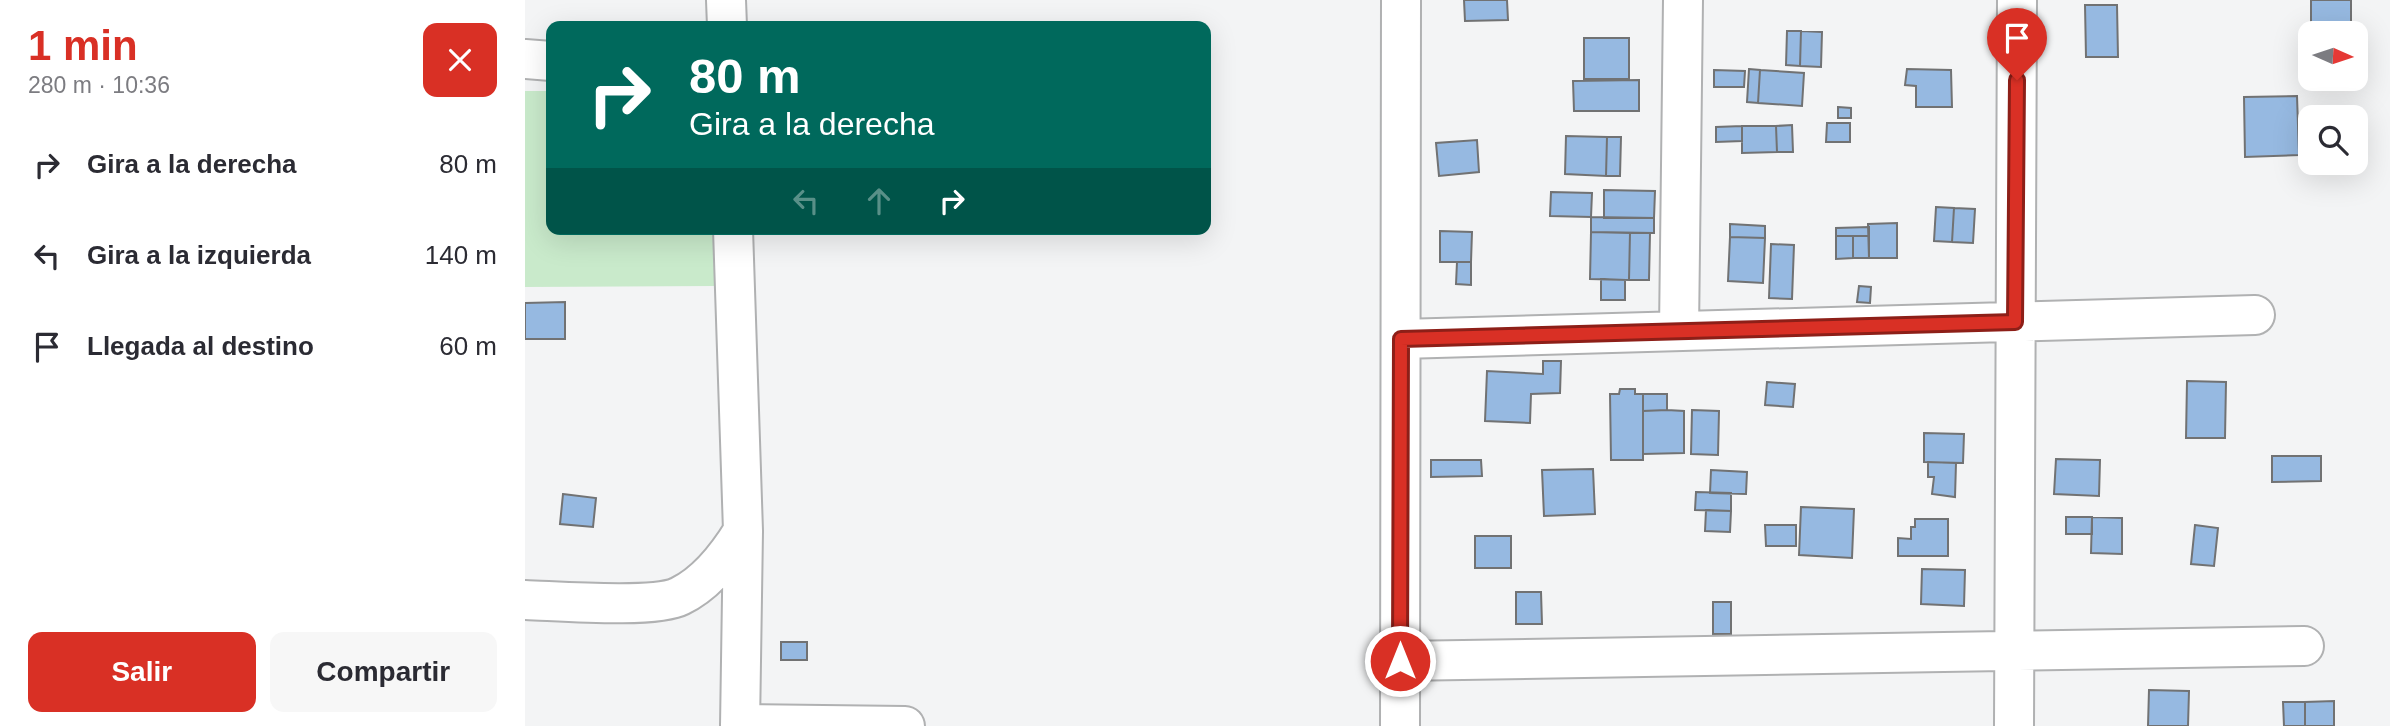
<!DOCTYPE html>
<html lang="es">
<head>
<meta charset="utf-8">
<style>
	:root { --surface:#fff; --page:#f7f7f7; --text:#2b2b33; --muted:#7c7c81; --accent:#d93025 }
	body { margin:0; font-family:Arial,sans-serif; background:var(--page); color:var(--text); height:100vh; display:flex; flex-direction:column; font-size:26px; white-space:nowrap }
	* { box-sizing:border-box; margin:0 }
	p { font-size:23px; color:var(--muted) }
	.icon { flex:none; width:38px; height:38px; fill:none; stroke:currentColor; stroke-width:2; stroke-linecap:round; stroke-linejoin:round }
	.map { position:relative; flex:1; overflow:hidden }
	.panel { display:flex; flex-direction:column; background:var(--surface); width:525px }
	.panel>* { flex:none }
	.top-card { position:absolute; left:21px; top:21px; width:665px; height:214px; border-radius:14px; box-shadow:0 7px 28px #0002; background:#00695c; color:#fff; overflow:hidden }
	.needle { width:46px; rotate:93deg }
	.tools { position:absolute; left:1773px; top:21px; display:grid; gap:14px }
	.tools a { display:grid; place-items:center; width:70px; height:70px; border-radius:14px; background:var(--surface); box-shadow:0 7px 28px #0002; font-size:35px }
	.pin { position:absolute; display:grid; place-items:center; width:60px; height:60px; color:#fff; margin:-72px -30px; border-radius:50% 50% 50% 0; rotate:-45deg; box-shadow:0 0 7px #0007 }
	.pin .icon { rotate:45deg }
	.me { position:absolute; width:77px; margin:-38px; rotate:0deg; stroke-linejoin:round; filter:drop-shadow(0 0 5px #0008) }
	.turn { display:flex; align-items:center; gap:24px; height:147px; padding:0 28px; font-size:32px }
	.turn .icon { width:91px; height:91px; stroke-width:2.5 }
	.turn b { display:block; font-size:49px; line-height:60px }
	.lanes { display:flex; align-items:center; height:66px; padding:0 28px; background:#0003; justify-content:center; gap:35px; direction:ltr }
	.lanes .off { opacity:.35 }
	.round { display:grid; place-items:center; flex:none; width:74px; height:74px; border-radius:14px; background:var(--page) }
	.overview { display:flex; align-items:center; justify-content:space-between; height:119px; padding:0 28px }
	h1 { font-size:42px; font-weight:800; line-height:52px; color:var(--accent) }
	.cta { display:flex; gap:14px; margin-top:auto; padding:14px 28px }
	.cta a { flex:1; height:80px; border-radius:14px; background:var(--accent); color:#fff; font-size:28px; font-weight:800; line-height:80px; text-align:center }
	.cta a+a { background:var(--page); color:var(--text) }
	ul { padding:0; list-style:none }
	li { display:flex; align-items:center; gap:21px; height:91px; padding:0 28px }
	li div { flex:1 }
	li b { display:block; font-size:26px }
	li em { font-style:normal }
	main { display:flex; flex:1; min-height:0 }
	.map>svg:first-child { display:block }
	.green { fill:#c9eacb }
	.building { fill:#96b9e1; stroke:#717273; stroke-width:2 }
	.lines { fill:none; stroke-linecap:round; stroke-linejoin:round }
	.minor-casing { stroke:#b0b1b2; stroke-width:42 }
	.minor { stroke:#fff; stroke-width:38 }
	.route-casing { stroke:#8d1f18; stroke-width:18 }
	.route { stroke:#d93025; stroke-width:12 }
</style>
</head>
<body>
<main>
<section class="panel">
<div class="overview"><div><h1>1 min</h1><p>280 m · 10:36</p></div><a class="round" style="background:#d93025;color:#fff"><svg class="icon" aria-label="close" viewBox="0 0 24 24"><path d="M6 6l12 12M18 6L6 18"/></svg></a></div>
<ul>
<li><svg class="icon" aria-label="right" viewBox="0 0 24 24"><path d="M7 20v-9h11M14 6l5 5-5 5"/></svg><div><b>Gira a la derecha</b></div><em>80 m</em></li>
<li><svg class="icon" aria-label="left" viewBox="0 0 24 24"><path d="M17 20v-9H6M10 6l-5 5 5 5"/></svg><div><b>Gira a la izquierda</b></div><em>140 m</em></li>
<li><svg class="icon" aria-label="arrive" viewBox="0 0 24 24"><path d="M6 21V4h12l-3 4 3 4H6"/></svg><div><b>Llegada al destino</b></div><em>60 m</em></li>
</ul>
<div class="cta"><a>Salir</a><a>Compartir</a></div>
</section>
<div class="map">
<svg width="1865" height="726" viewBox="0 0 1865 726">
	<rect width="100%" height="100%" fill="#f3f4f5"/>
	<!-- green -->
	<path class="green" d="M0 91H26V229H189L190 286 0 287Z"/>
	<!-- building -->
	<path class="building" d="M939 0H982L983 20 940 21Z
		M1786 0H1826V33H1786Z
		M1560 5H1592L1593 57H1561Z
		M1262 31H1276L1275 66 1261 65Z
		M1276 31 1297 32 1296 67 1275 66Z
		M1059 38H1104V79H1059Z
		M1224 69 1235 70 1233 103 1222 102Z
		M1382 69 1426 70 1427 107H1391V86L1380 85Z
		M1189 70 1220 71 1219 87H1189Z
		M1235 70 1279 73 1277 106 1233 103Z
		M1114 80V111H1049L1048 81Z
		M1772 96 1774 155 1720 157 1719 97Z
		M1313 107 1326 108V118H1313Z
		M1302 123H1325V142H1301Z
		M1267 125 1268 152H1252L1251 126Z
		M1217 126V141L1191 142V127Z
		M1217 126H1251L1252 152 1217 153Z
		M1041 136 1082 137 1081 176 1040 174Z
		M1082 137H1096L1095 176H1081Z
		M952 140 954 172 914 176 911 143Z
		M1079 190 1130 191 1129 218H1079Z
		M1026 192 1067 193 1066 217 1025 216Z
		M1411 207 1429 208 1427 242 1409 241Z
		M1429 208 1450 209 1448 243 1427 242Z
		M1066 217 1129 218V233L1066 232Z
		M1372 223V258H1344L1343 224Z
		M1205 224 1240 226V238L1205 237Z
		M1344 227V236H1311V228Z
		M915 231 947 232 946 262H915Z
		M1066 232 1105 233 1104 280 1065 279Z
		M1105 233H1125L1124 280H1104Z
		M1311 236H1328V258L1311 259Z
		M1328 236H1344V258H1328Z
		M1205 237 1240 238 1238 283 1203 281Z
		M1246 244 1269 245 1267 299 1244 298Z
		M932 262H946V285L931 284Z
		M1076 279 1100 280V300H1076Z
		M1334 286 1346 287 1345 303 1332 302Z
		M40 302V339H0V303Z
		M1018 361H1036L1035 393 1006 394 1005 423 960 421 962 371 1018 374Z
		M1662 381 1701 382 1700 438H1661Z
		M1242 382 1270 384 1268 407 1240 405Z
		M1095 389H1110V394H1118V460H1086L1085 394H1094Z
		M1118 394H1142V410L1118 411Z
		M1142 410 1159 411V453L1118 454V411Z
		M1167 410 1194 411 1193 455 1166 454Z
		M1399 433 1439 434 1438 463 1399 462Z
		M1747 456H1796V481L1747 482Z
		M1531 459 1575 460 1574 496 1529 494Z
		M906 460H956L957 476 906 477Z
		M1403 462 1431 463 1430 497 1407 494 1409 477H1403Z
		M1068 469 1070 514 1019 516 1017 470Z
		M1186 470 1222 472 1221 494 1185 493Z
		M1171 492 1206 493V511L1170 510Z
		M38 494 71 498 68 527 35 524Z
		M1276 507 1329 509 1327 558 1274 555Z
		M1181 510 1206 511 1205 532 1180 531Z
		M1541 517H1567V534H1541Z
		M1567 517 1597 518V554L1566 553Z
		M1390 519H1423V556H1373V538L1386 539V527H1390Z
		M1240 525H1271V546H1241Z
		M1670 525 1693 528 1689 566 1666 564Z
		M950 536H986V568H950Z
		M1397 569 1440 570 1439 606 1396 604Z
		M991 592H1016L1017 624H991Z
		M1188 602H1206V634H1188Z
		M256 642H282V660H256Z
		M1624 690 1664 691 1663 726H1623Z
		M1809 701V726H1780V702Z
		M1758 702H1780V726H1759Z"/>
	<g class="lines">
		<!-- minor casing -->
		<g class="minor-casing">
			<path id="minor" d="M201 0 202 26
				M0 59 26 61
				M208 229 218 531 215 726
				M1154 331 1158 0
				M876 339 1730 315
				M0 600C33 601 130 609 155 596 182 583 202 557 218 531
				M875 661 1779 646
				M215 724 380 726
				M875 726 876 0
				M1489 726 1492 0"/>
		</g>
		<!-- minor -->
		<use href="#minor" class="minor"/>
	</g>
	<g class="lines">
		<!-- route casing -->
		<g class="route-casing">
			<path id="route" d="M875 661 876 339 1490 322 1492 80"/>
		</g>
		<!-- route -->
		<use href="#route" class="route"/>
	</g>
</svg>
<div class="tools">
<a><svg class="needle" viewBox="-14 -14 28 28"><path d="M0-13l5 13h-10z" fill="#e53935"/><path d="M0 13l5-13h-10z" fill="#7c7c81"/></svg></a>
<a><svg class="icon" aria-label="search" viewBox="0 0 24 24"><circle cx="10" cy="10" r="6"/><path d="M15 15l6 6"/></svg></a>
</div>
<div class="pin" style="left:1492px;top:80px;background:#d93025"><svg class="icon" aria-label="arrive" viewBox="0 0 24 24"><path d="M6 21V4h12l-3 4 3 4H6"/></svg></div>
<svg class="me" style="left:875px;top:661px" viewBox="-20 -20 40 40"><circle r="17" fill="#d93025" stroke="#fff" stroke-width="3"/><path d="M0-11L8 9 0 5-8 9z" fill="#fff"/></svg>
<div class="top-card">
<div class="turn"><svg class="icon" aria-label="right" viewBox="0 0 24 24"><path d="M7 20v-9h11M14 6l5 5-5 5"/></svg><div><b>80 m</b>Gira a la derecha</div></div>
<div class="lanes"><svg class="icon off" aria-label="left" viewBox="0 0 24 24"><path d="M17 20v-9H6M10 6l-5 5 5 5"/></svg><svg class="icon off" aria-label="ahead" viewBox="0 0 24 24"><path d="M12 20V5M6 11l6-6 6 6"/></svg><svg class="icon" aria-label="right" viewBox="0 0 24 24"><path d="M7 20v-9h11M14 6l5 5-5 5"/></svg></div>
</div>
</div>
</main>
</body>
</html>
